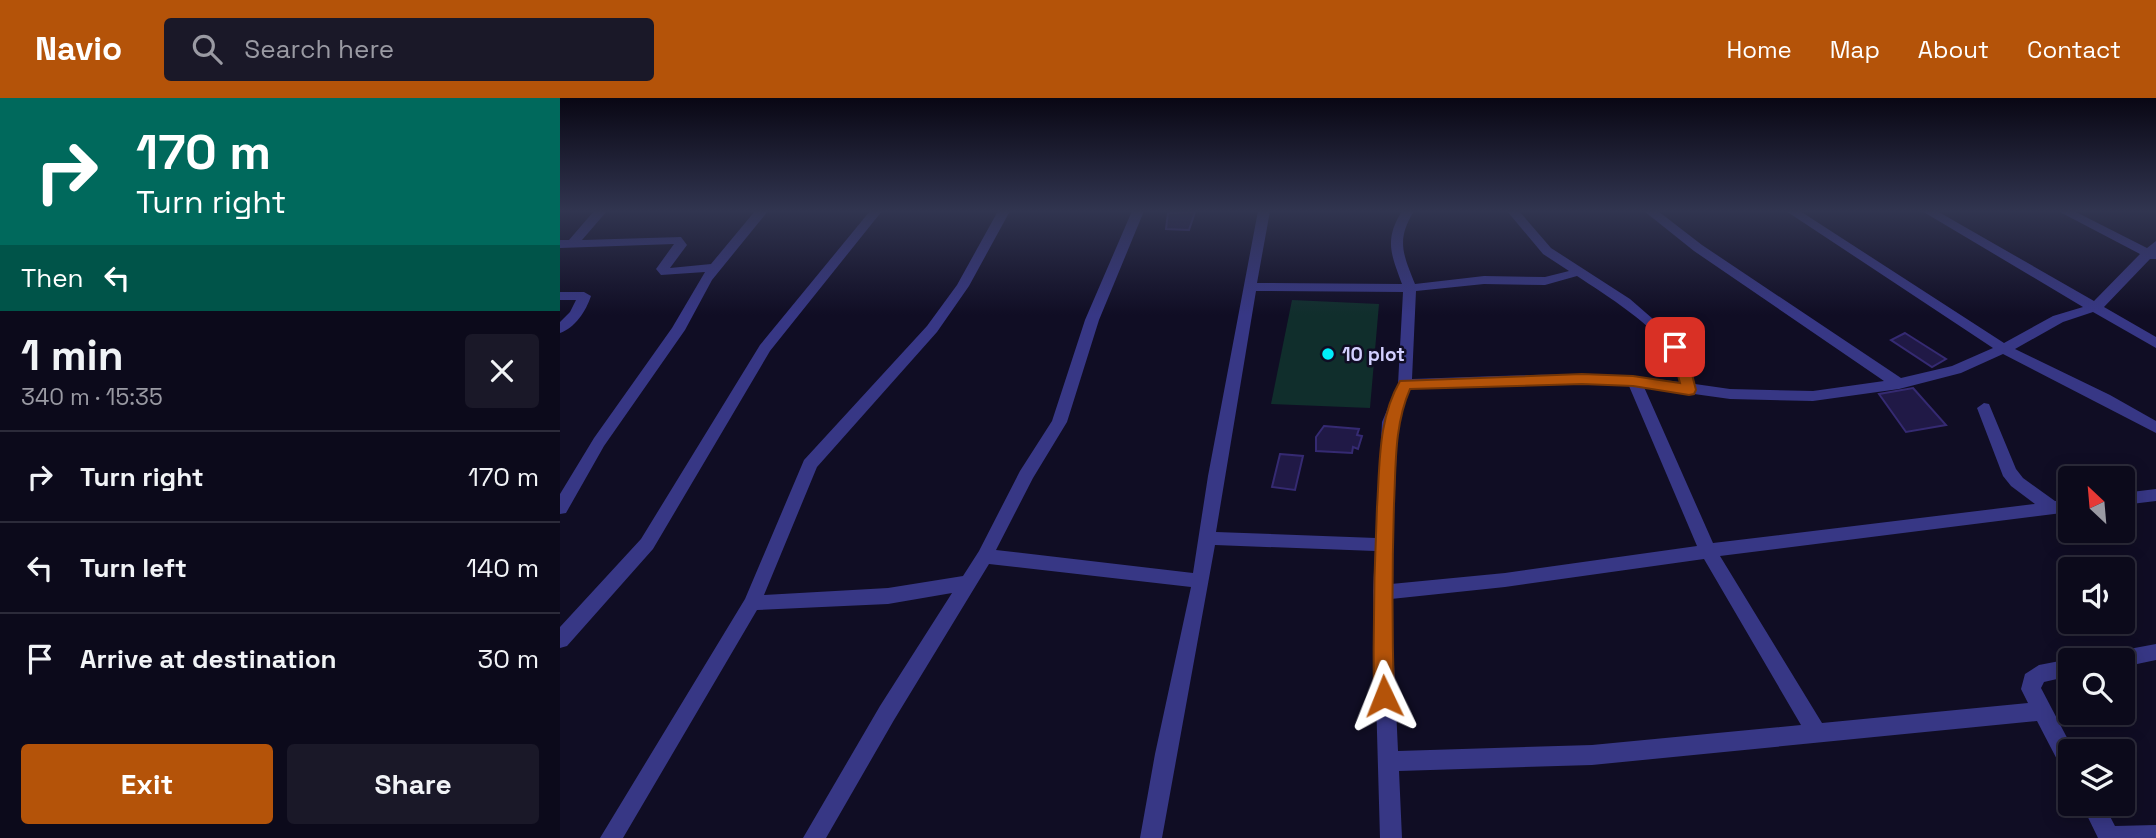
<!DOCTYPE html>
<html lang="en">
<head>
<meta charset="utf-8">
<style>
	:root { --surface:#0c0a1b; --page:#1a1828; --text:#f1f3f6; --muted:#9a9aa3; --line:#2c2b3a; --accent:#b45309 }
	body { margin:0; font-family:"Space Grotesk",sans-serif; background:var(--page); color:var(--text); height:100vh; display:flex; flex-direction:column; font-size:26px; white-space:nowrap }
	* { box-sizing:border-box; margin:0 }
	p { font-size:23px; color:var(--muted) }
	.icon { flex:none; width:38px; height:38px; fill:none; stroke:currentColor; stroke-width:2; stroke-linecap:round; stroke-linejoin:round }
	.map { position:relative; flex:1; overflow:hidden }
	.side { display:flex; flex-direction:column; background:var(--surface); width:560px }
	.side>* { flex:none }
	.banner { background:#00695c; color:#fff; overflow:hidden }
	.needle { width:46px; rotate:334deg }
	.controls { position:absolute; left:1498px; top:368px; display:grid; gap:14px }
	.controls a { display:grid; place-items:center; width:77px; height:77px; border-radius:7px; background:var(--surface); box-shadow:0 4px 18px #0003,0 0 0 2px var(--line); font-size:35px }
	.pin { position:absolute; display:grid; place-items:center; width:60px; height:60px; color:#fff; margin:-30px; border-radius:14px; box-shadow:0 4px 10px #0006 }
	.me { position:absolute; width:77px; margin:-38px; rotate:358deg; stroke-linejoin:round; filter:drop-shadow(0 0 5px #0008) }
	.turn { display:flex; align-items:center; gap:24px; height:147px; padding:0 21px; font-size:32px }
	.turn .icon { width:91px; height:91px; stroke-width:2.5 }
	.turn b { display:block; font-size:49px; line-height:60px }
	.then { display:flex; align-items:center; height:66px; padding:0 21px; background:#0003; gap:14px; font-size:26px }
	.round { display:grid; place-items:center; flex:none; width:74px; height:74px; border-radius:7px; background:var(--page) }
	.headline { display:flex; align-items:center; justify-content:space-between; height:119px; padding:0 21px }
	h1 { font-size:42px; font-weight:800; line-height:52px }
	.cta { display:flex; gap:14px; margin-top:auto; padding:14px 21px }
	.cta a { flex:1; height:80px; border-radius:7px; background:var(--accent); color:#fff; font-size:28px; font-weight:800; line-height:80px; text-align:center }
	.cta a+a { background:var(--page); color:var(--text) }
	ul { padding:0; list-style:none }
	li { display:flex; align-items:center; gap:21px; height:91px; padding:0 21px; border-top:2px solid var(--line) }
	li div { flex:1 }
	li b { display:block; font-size:26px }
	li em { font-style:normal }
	header { display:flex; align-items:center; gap:42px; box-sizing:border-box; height:98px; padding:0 35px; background:var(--accent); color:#fff }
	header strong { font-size:33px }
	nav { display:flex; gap:38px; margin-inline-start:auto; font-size:24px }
	.search { width:490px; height:63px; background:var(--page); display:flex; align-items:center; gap:18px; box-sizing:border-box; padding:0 24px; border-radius:7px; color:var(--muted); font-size:26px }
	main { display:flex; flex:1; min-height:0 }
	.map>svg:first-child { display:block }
	.green { fill:#102e2c }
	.building { fill:#201946; stroke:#352a72; stroke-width:2 }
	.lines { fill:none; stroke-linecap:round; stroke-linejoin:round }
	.minor { fill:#373785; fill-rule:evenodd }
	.route { fill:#b45309; stroke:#753606; stroke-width:2 }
	.poi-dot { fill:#00eefb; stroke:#100d24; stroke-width:2.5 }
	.labels { text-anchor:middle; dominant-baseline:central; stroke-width:5; stroke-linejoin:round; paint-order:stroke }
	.poi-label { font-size:19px; font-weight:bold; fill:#d3d0ff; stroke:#100d24; text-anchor:start }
</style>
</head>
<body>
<header>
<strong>Navio</strong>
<div class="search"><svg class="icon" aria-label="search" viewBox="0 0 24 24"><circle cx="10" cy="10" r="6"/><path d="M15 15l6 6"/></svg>Search here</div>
<nav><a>Home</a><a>Map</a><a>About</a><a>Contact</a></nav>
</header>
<main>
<section class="side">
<div class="banner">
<div class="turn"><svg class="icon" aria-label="right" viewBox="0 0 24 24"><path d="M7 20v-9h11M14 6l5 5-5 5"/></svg><div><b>170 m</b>Turn right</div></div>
<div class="then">Then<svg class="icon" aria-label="left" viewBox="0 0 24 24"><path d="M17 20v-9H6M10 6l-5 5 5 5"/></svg></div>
</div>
<div class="headline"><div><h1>1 min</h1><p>340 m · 15:35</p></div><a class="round"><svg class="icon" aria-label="close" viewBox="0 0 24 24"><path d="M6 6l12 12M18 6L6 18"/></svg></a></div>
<ul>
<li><svg class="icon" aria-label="right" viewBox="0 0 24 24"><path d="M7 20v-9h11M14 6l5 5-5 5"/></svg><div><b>Turn right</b></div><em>170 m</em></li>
<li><svg class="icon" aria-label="left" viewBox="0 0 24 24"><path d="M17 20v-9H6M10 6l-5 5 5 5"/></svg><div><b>Turn left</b></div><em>140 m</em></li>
<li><svg class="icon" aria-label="arrive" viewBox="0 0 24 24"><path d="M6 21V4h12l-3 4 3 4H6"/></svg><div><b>Arrive at destination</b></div><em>30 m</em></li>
</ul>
<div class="cta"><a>Exit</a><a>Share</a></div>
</section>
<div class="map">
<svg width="1596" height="740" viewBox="0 0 1596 740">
	<rect width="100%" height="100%" fill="#100d24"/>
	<!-- green -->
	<path class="green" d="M732 202 819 206 810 310 711 306Z"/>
	<!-- building -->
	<path class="building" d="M635 114 629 132 606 131 608 115Z
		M1345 235 1386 261 1372 269 1331 242Z
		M1353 290 1386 327 1346 334 1319 296Z
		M764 328 799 331 797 337 802 338 798 351 793 349 792 355 756 353V339Z
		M720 356 743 358 735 392 712 389Z"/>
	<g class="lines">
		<!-- minor -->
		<path class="minor" d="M34 113H47L22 142 121 139 127 147 110 170 151 166 195 113H208L152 182 125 232 44 348 6 415 0 416V396L34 340 112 230 145 174 101 177 96 171 114 146 0 150V142H9Z
			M310 113H322L210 253 93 451 7 548 0 550V529L81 441 200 247Z
			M438 113H450L409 188 377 234 257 369 204 497 328 490 403 478 419 453 460 373 492 323 525 222 572 113H584L539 222 507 324 473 380 436 452 633 475 648 378 698 113H710L697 185 842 186C831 156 824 142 842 113H854C836 142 843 156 855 186L924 178 985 179 1009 173 983 156 947 113H959L991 150 1070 201 1109 235 1127 257 1135 286 1170 291 1253 293 1324 283 1134 153 1084 113H1098L1142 147 1341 280 1392 268 1433 250 1226 113H1240L1444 245 1493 218 1523 209 1362 113H1377L1534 203 1580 156 1498 113H1514L1587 150 1596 143V161H1590L1544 209 1596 239V250L1533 214 1503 224 1455 251 1550 297 1596 323V335L1443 256 1401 275 1339 291 1253 303 1170 301 1084 289 1153 445 1475 406 1451 388 1443 378 1417 310 1424 305 1429 306 1456 371 1463 380 1495 403 1510 402V414L1160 458 1262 625 1468 605 1461 591 1465 576 1479 567 1510 561 1511 562 1510 578 1484 584 1481 590 1514 653H1510V676L1503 673 1477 623 1032 667 839 673 842 740H820L813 494 815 453 655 447 602 740H580L595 656 631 489 429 466 334 622 266 740H243L320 608 392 495 328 506 197 512 63 740H40L185 501 244 362 367 228 397 187ZM1017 178C1044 196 1098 229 1113 258 1117 265 1118 276 1120 284 1031 272 942 278 852 281L856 193 924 186 985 187ZM696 193 843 194 838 286 822 324 816 440 656 434ZM1022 286 1069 288 1137 448 945 475 831 486 838 324 850 291ZM1144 461 1241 627 1032 647 838 653 831 501 945 489Z
			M0 194H24L31 198C26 213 15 230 0 235V224L10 214 16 202H0Z
			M1596 391V403L1563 407V395Z
			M1596 546V562L1563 569V562H1544L1546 556 1553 554Z
			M1521 705H1543L1555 728 1596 727V740H1538Z"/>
	</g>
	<!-- sky -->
	<linearGradient id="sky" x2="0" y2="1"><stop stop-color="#090714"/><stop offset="0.52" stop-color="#313550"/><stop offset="1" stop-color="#313550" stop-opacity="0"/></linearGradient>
	<rect width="1596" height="217" fill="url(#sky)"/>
	<!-- route -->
	<path class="route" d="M1115 244 1120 246 1127 257 1136 292 1134 296 1129 297 1073 288 1022 286 850 291C834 328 836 367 834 406 832 471 832 534 834 598L831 605 824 607 817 605 814 598C813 535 814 472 817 409 820 365 818 321 840 283L1022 276 1073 278 1120 285 1113 258 1108 249Z"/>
	<!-- markers -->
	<circle class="poi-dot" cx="768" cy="256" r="7"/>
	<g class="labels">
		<!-- poi labels -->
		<g class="poi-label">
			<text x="782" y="256">10 plot</text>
		</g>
	</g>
</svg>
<div class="controls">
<a><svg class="needle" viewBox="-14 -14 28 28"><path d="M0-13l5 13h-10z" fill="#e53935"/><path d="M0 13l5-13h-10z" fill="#9a9aa3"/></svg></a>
<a><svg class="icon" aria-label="sound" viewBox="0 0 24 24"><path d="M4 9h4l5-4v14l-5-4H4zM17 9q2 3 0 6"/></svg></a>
<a><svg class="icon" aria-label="search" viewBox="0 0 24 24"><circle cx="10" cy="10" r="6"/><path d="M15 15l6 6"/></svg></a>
<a><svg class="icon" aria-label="layers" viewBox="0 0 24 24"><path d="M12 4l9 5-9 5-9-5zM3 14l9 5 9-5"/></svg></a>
</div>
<div class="pin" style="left:1115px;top:249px;background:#d93025"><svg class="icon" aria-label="arrive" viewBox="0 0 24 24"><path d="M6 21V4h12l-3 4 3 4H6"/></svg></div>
<svg class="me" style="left:824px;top:598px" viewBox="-20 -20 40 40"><path d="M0-17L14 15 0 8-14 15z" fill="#b45309" stroke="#fff" stroke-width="4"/></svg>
</div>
</main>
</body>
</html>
